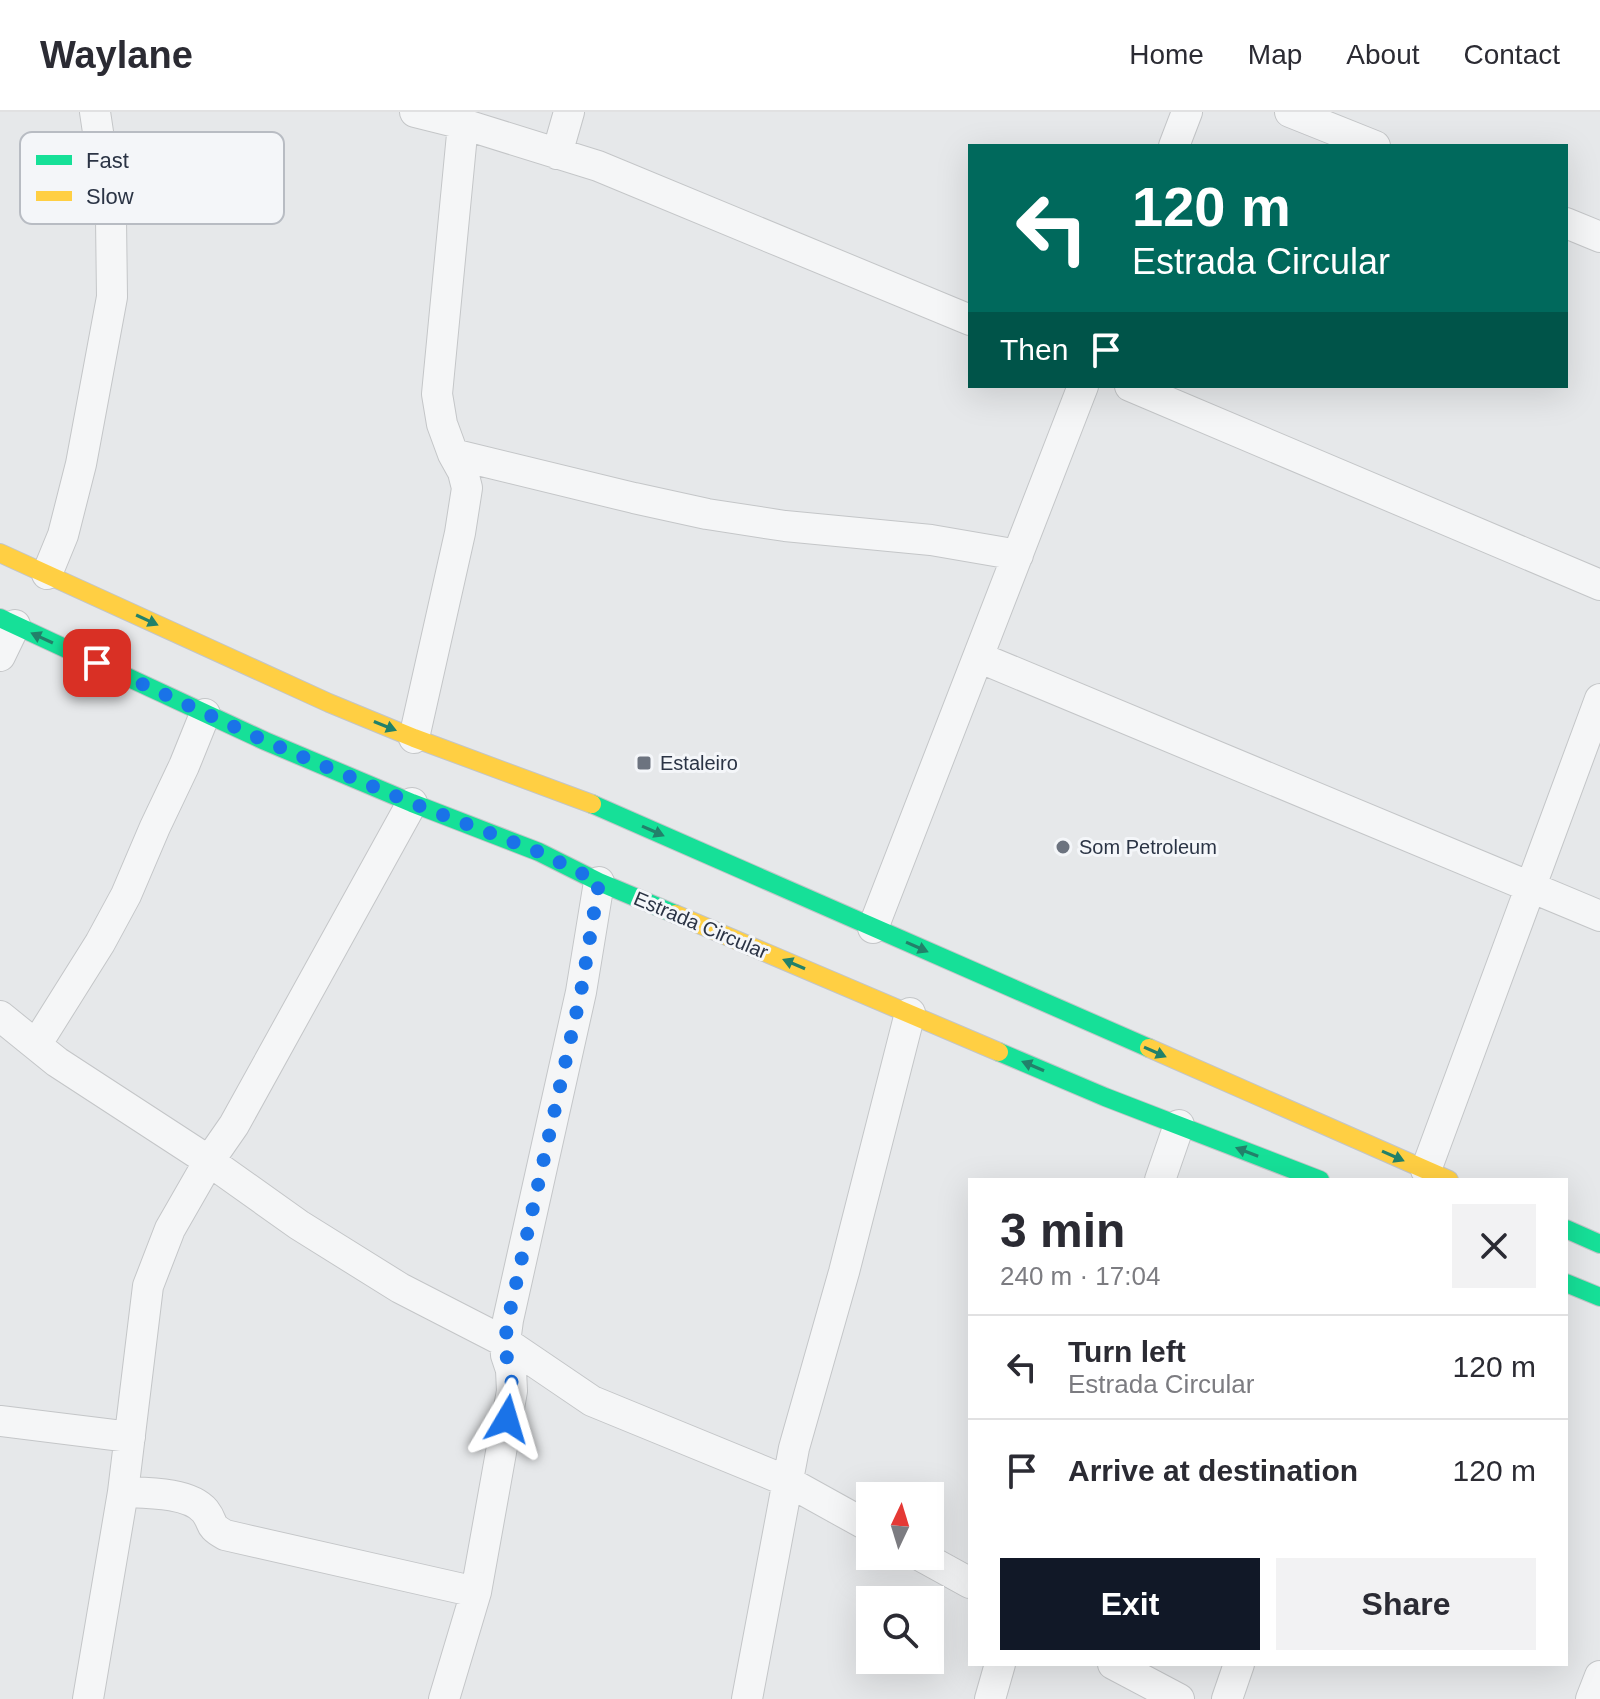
<!DOCTYPE html>
<html lang="en">
<head>
<meta charset="utf-8">
<style>
	:root { --surface:#fff; --page:#f2f2f3; --text:#2b2b33; --muted:#7c7c81; --line:#e1e1e2; --accent:#111827 }
	body { margin:0; font-family:Helvetica,sans-serif; background:var(--page); color:var(--text); height:100vh; display:flex; flex-direction:column; font-size:30px; white-space:nowrap }
	* { box-sizing:border-box; margin:0 }
	p { font-size:26px; color:var(--muted) }
	.icon { flex:none; width:44px; height:44px; fill:none; stroke:currentColor; stroke-width:2; stroke-linecap:round; stroke-linejoin:round }
	.map { position:relative; flex:1; overflow:hidden }
	.drawer { position:absolute; left:968px; top:1066px; width:600px; height:488px; display:flex; flex-direction:column; background:var(--surface); border-radius:0px; box-shadow:0 8px 32px #0002 }
	.drawer>* { flex:none }
	.banner { position:absolute; left:968px; top:32px; width:600px; height:244px; border-radius:0px; box-shadow:0 8px 32px #0002; background:#00695c; color:#fff; overflow:hidden }
	.needle { width:52px; rotate:4deg }
	.fabs { position:absolute; left:856px; top:1370px; display:grid; gap:16px }
	.fabs a { display:grid; place-items:center; width:88px; height:88px; border-radius:0px; background:var(--surface); box-shadow:0 8px 32px #0002; font-size:40px }
	.pin { position:absolute; display:grid; place-items:center; width:68px; height:68px; color:#fff; margin:-34px; border-radius:16px; box-shadow:0 4px 12px #0006 }
	.me { position:absolute; width:88px; margin:-44px; rotate:7deg; stroke-linejoin:round; filter:drop-shadow(0 0 6px #0008) }
	.turn { display:flex; align-items:center; gap:28px; height:168px; padding:0 32px; font-size:36px }
	.turn .icon { width:104px; height:104px; stroke-width:2.5 }
	.turn b { display:block; font-size:56px; line-height:68px }
	.then { display:flex; align-items:center; height:76px; padding:0 32px; background:#0003; gap:16px; font-size:30px }
	.round { display:grid; place-items:center; flex:none; width:84px; height:84px; border-radius:0px; background:var(--page) }
	.overview { display:flex; align-items:center; justify-content:space-between; height:136px; padding:0 32px }
	h1 { font-size:48px; font-weight:700; line-height:60px }
	.action { display:flex; gap:16px; margin-top:auto; padding:16px 32px }
	.action a { flex:1; height:92px; border-radius:0px; background:var(--accent); color:#fff; font-size:32px; font-weight:700; line-height:92px; text-align:center }
	.action a+a { background:var(--page); color:var(--text) }
	ul { padding:0; list-style:none }
	li { display:flex; align-items:center; gap:24px; height:104px; padding:0 32px; border-top:2px solid var(--line) }
	li div { flex:1 }
	li b { display:block; font-size:30px }
	li em { font-style:normal }
	header { display:flex; align-items:center; gap:48px; box-sizing:border-box; height:112px; padding:0 40px; background:var(--surface); border-bottom:2px solid var(--line) }
	header strong { font-size:38px }
	nav { display:flex; gap:44px; margin-inline-start:auto; font-size:28px }
	.map>svg:first-child { display:block }
	.lines { fill:none; stroke-linecap:round; stroke-linejoin:round }
	.street-casing { stroke:#c4c6c8; stroke-width:32 }
	.fast-casing { stroke:#c2c5c8; stroke-width:20 }
	.slow-casing { stroke:#c2c5c8; stroke-width:20 }
	.street { stroke:#f5f6f7; stroke-width:30 }
	.fast { stroke:#16e098; stroke-width:18 }
	.slow { stroke:#ffcf43; stroke-width:18 }
	.oneway { fill:#22816a }
	.route { stroke:#1a73e8; stroke-width:14; stroke-dasharray:0 25.2 }
	.poi-dot { fill:#6c737f; stroke:#f4f6f9; stroke-width:3 }
	.labels { text-anchor:middle; dominant-baseline:central; stroke-width:6; stroke-linejoin:round; paint-order:stroke }
	.poi-label { font-size:20px; fill:#2b3445; stroke:#f4f6f9; text-anchor:start }
	.street-label { font-size:20px; fill:#2b3445; stroke:#f4f6f9 }
	.key { fill:#f4f6f9; stroke:#b8bcc3; stroke-width:2 }
	.key-label { font-size:22px; fill:#2b3445 }
</style>
</head>
<body>
<header>
<strong>Waylane</strong>
<nav><a>Home</a><a>Map</a><a>About</a><a>Contact</a></nav>
</header>
<div class="map">
<svg width="1600" height="1587" viewBox="0 0 1600 1587">
	<rect width="100%" height="100%" fill="#e6e8ea"/>
	<g class="lines">
		<!-- street casing -->
		<g class="street-casing">
			<path id="street" d="M415 0 463 12 598 54 970 208
				M1290 0 1375 34
				M1174 34 1187 0
				M557 42 569 0
				M1566 111 1600 125
				M1130 274 1600 473
				M453 342 634 386 707 402 785 414 931 428 1018 443
				M47 462 63 423 81 352 112 185 111 107 95 0
				M0 544 15 513
				M978 545 1600 804
				M414 626 460 421 467 376 463 360 453 342 442 312 437 282 463 12
				M873 816 1083 274
				M0 904 57 950 209 1049 299 1113 400 1176 505 1230 592 1289 787 1369 870 1415
				M36 933 100 831 126 783 155 715 184 654 205 602
				M1426 1058 1600 587
				M1160 1068 1179 1013
				M0 1309 130 1325
				M123 1380C145 1381 189 1380 205 1399 215 1412 207 1413 225 1423L476 1480
				M921 1444 970 1471
				M1113 1552 1179 1587
				M88 1587 123 1380 148 1174 170 1117 209 1049 234 1013 412 691
				M444 1587 476 1480 512 1279 511 1258 506 1243 505 1230 508 1208 581 880 599 770
				M747 1587 794 1336 844 1160 910 901
				M990 1587 1000 1552
				M1227 1587 1239 1552
				M1591 1587 1600 1564"/>
		</g>
		<!-- fast casing -->
		<g class="fast-casing">
			<path id="fast" d="M0 506 265 629 412 691 539 740 599 770 675 802
				M592 692 1149 936
				M999 940 1105 985 1320 1068
				M1566 1117 1600 1132
				M1566 1171 1600 1185"/>
		</g>
		<!-- slow casing -->
		<g class="slow-casing">
			<path id="slow" d="M0 441 329 591 414 626 592 692
				M675 802 999 940
				M1149 936 1449 1068"/>
		</g>
		<!-- street -->
		<use href="#street" class="street"/>
		<!-- fast -->
		<use href="#fast" class="fast"/>
		<!-- slow -->
		<use href="#slow" class="slow"/>
	</g>
	<!-- one-way arrows -->
	<defs><path id="oneway-solid" d="M-6-.8H1V-3.2L6.5 0L1 3.2V.8H-6Z" transform="scale(2)"/></defs>
	<g class="oneway">
		<use href="#oneway-solid" transform="translate(147 508) rotate(25)"/>
		<use href="#oneway-solid" transform="translate(42 526) rotate(-155)"/>
		<use href="#oneway-solid" transform="translate(385 614) rotate(22)"/>
		<use href="#oneway-solid" transform="translate(653 719) rotate(24)"/>
		<use href="#oneway-solid" transform="translate(917 835) rotate(24)"/>
		<use href="#oneway-solid" transform="translate(794 852) rotate(-157)"/>
		<use href="#oneway-solid" transform="translate(1155 940) rotate(24)"/>
		<use href="#oneway-solid" transform="translate(1033 954) rotate(-157)"/>
		<use href="#oneway-solid" transform="translate(1247 1040) rotate(-159)"/>
		<use href="#oneway-solid" transform="translate(1393 1044) rotate(24)"/>
	</g>
	<g class="lines">
		<!-- route -->
		<path class="route" d="M97 551 265 629 412 691 539 740 599 770 581 880 508 1208 505 1230 506 1243 511 1258 512 1279 507 1307"/>
	</g>
	<!-- markers -->
	<g class="poi-dot">
		<rect x="636" y="643" width="16" height="16" rx="4"/>
		<circle cx="1063" cy="735" r="8"/>
	</g>
	<g class="labels">
		<!-- poi labels -->
		<g class="poi-label">
			<text x="660" y="651">Estaleiro</text>
			<text x="1079" y="735">Som Petroleum</text>
		</g>
		<!-- street labels -->
		<g class="street-label">
			<text transform="translate(701 813) rotate(23)">Estrada Circular</text>
		</g>
	</g>
	<!-- legend -->
	<rect x="20" y="20" width="264" height="92" rx="12" class="key"/>
	<rect x="36" y="43" width="36" height="10" fill="#16e098"/>
	<rect x="36" y="79" width="36" height="10" fill="#ffcf43"/>
	<g class="key-label">
		<text x="86" y="56">Fast</text>
		<text x="86" y="92">Slow</text>
	</g>
</svg>
<div class="fabs">
<a><svg class="needle" viewBox="-14 -14 28 28"><path d="M0-13l5 13h-10z" fill="#e53935"/><path d="M0 13l5-13h-10z" fill="#7c7c81"/></svg></a>
<a><svg class="icon" aria-label="search" viewBox="0 0 24 24"><circle cx="10" cy="10" r="6"/><path d="M15 15l6 6"/></svg></a>
</div>
<div class="pin" style="left:97px;top:551px;background:#d93025"><svg class="icon" aria-label="arrive" viewBox="0 0 24 24"><path d="M6 21V4h12l-3 4 3 4H6"/></svg></div>
<svg class="me" style="left:507px;top:1307px" viewBox="-20 -20 40 40"><path d="M0-17L14 15 0 8-14 15z" fill="#1a73e8" stroke="#fff" stroke-width="4"/></svg>
<div class="banner">
<div class="turn"><svg class="icon" aria-label="left" viewBox="0 0 24 24"><path d="M17 20v-9H6M10 6l-5 5 5 5"/></svg><div><b>120 m</b>Estrada Circular</div></div>
<div class="then">Then<svg class="icon" aria-label="arrive" viewBox="0 0 24 24"><path d="M6 21V4h12l-3 4 3 4H6"/></svg></div>
</div>
<section class="drawer">
<div class="overview"><div><h1>3 min</h1><p>240 m · 17:04</p></div><a class="round"><svg class="icon" aria-label="close" viewBox="0 0 24 24"><path d="M6 6l12 12M18 6L6 18"/></svg></a></div>
<ul>
<li><svg class="icon" aria-label="left" viewBox="0 0 24 24"><path d="M17 20v-9H6M10 6l-5 5 5 5"/></svg><div><b>Turn left</b><p>Estrada Circular</p></div><em>120 m</em></li>
<li><svg class="icon" aria-label="arrive" viewBox="0 0 24 24"><path d="M6 21V4h12l-3 4 3 4H6"/></svg><div><b>Arrive at destination</b></div><em>120 m</em></li>
</ul>
<div class="action"><a>Exit</a><a>Share</a></div>
</section>
</div>
</body>
</html>
